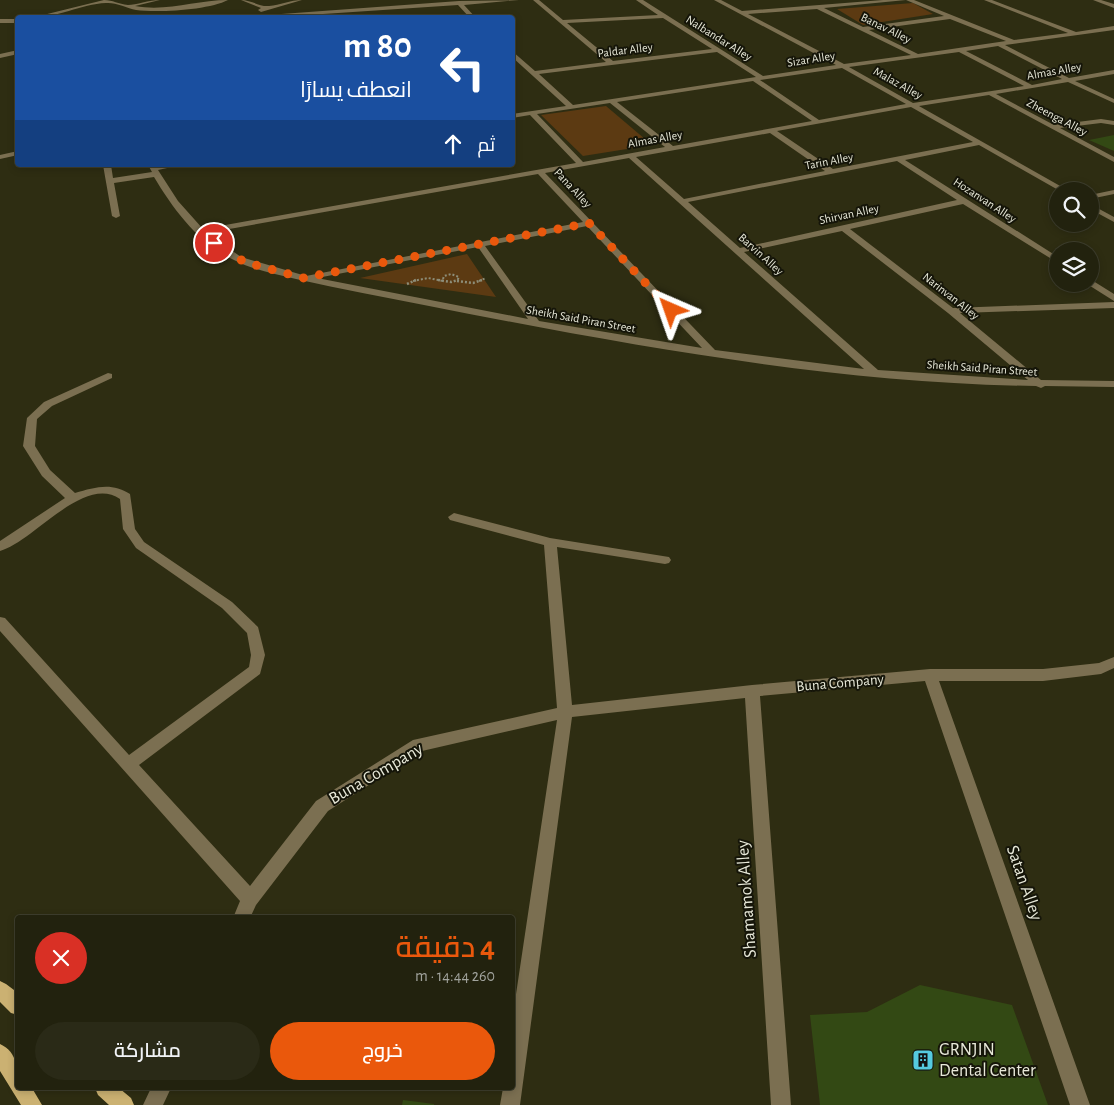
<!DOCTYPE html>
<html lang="ar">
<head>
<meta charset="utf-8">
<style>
	:root { --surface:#22220e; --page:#2a2a17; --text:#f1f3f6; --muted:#a2a49e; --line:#3f3f2e; --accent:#ea580c }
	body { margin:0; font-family:"Alegreya Sans",Cairo,sans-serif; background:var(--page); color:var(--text); direction:rtl; height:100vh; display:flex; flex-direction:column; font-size:19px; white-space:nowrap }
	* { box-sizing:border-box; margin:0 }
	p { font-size:16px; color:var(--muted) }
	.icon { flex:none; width:28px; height:28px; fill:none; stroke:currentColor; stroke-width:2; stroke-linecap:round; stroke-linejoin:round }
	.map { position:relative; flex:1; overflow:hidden; direction:ltr }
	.side { position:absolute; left:15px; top:915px; width:500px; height:175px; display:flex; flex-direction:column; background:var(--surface); border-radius:5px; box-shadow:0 2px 8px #0003,0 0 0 1px var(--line); direction:rtl }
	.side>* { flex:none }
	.hud { position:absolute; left:15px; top:15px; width:500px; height:152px; border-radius:5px; box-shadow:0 2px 8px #0003,0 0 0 1px var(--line); direction:rtl; background:#1a4fa0; color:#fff; overflow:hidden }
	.tools { position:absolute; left:1049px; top:182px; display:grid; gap:10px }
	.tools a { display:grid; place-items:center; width:50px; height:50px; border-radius:50%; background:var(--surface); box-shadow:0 2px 8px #0003,0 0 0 1px var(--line); font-size:25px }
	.pin { position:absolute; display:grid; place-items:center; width:42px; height:42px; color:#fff; margin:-21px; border:2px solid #fff; border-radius:50%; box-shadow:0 1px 5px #0007 }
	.me { position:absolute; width:55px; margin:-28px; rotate:317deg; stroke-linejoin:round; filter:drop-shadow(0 0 4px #0008) }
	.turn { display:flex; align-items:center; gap:18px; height:105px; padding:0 20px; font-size:22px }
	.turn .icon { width:65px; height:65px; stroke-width:2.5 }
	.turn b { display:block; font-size:35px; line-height:42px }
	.then { display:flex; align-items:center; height:48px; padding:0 20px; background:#0003; gap:10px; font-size:19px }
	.round { display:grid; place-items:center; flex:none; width:52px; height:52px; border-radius:26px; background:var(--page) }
	.overview { display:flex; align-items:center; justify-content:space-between; height:85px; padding:0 20px }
	h1 { font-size:30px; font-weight:600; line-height:38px; color:var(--accent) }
	.button { display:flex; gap:10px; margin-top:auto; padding:10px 20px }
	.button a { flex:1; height:58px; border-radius:30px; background:var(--accent); color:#fff; font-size:20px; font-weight:600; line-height:58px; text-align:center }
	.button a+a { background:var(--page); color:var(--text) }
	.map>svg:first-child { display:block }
	.green { fill:#5c3a12 }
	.building { fill:#334914 }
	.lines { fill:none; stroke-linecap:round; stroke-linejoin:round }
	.path-far1 { stroke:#8d8d78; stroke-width:2; stroke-dasharray:2 2; stroke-linecap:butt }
	.path { stroke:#8d8d78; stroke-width:2.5; stroke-dasharray:2 2; stroke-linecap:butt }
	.minor { fill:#7b6f51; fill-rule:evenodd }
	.major { fill:#cbb172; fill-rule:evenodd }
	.route { stroke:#ea580c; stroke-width:9; stroke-dasharray:0 16.2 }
	.labels { text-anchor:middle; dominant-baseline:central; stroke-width:4; stroke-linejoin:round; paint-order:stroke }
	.far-street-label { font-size:12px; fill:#e8e9d9; stroke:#151509 }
	.street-label { font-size:15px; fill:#e8e9d9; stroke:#151509 }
	.near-street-label { font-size:18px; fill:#e8e9d9; stroke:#151509 }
	.near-poi-label { font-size:18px; fill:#e8e9d9; stroke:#151509; text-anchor:start }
</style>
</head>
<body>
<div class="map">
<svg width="1114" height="1105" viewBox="0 0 1114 1105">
	<rect width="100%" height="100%" fill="#2e2d12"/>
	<!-- green -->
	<path class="green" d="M913 3 933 14 863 25 837 9Z
		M606 106 652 145 583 156 541 115Z
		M467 254 496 297 360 278Z"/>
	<!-- building -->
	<path class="building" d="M1114 135V151L1089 140Z
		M920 985 1012 1005 1048 1105H820L810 1015 867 1012Z
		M403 1100 434 1104V1105H402Z"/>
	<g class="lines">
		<!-- path-far1 -->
		<path class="path-far1" d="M443 279 444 276 451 274 459 277 457 281
			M413 281 428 278 443 281
			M479 281 486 278"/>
		<!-- path -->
		<path class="path" d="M438 280 451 282 458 280
			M457 281 473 283 482 280
			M407 284 416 280"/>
		<!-- minor -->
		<path class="minor" d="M104 0C113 0 118 4 128 5 136 5 149 0 160 0L135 6C167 12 196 0 228 0 209 10 158 13 136 10 127 8 115 2 106 3 81 4 57 18 31 18Z
			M241 0C251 0 260 7 269 6 280 5 290 0 302 0L261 12 258 10 261 8Z
			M519 0 464 5 476 18H470L458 5 263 18H227L459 1Z
			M533 0H539L563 20 658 15 636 0H643L763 76 836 65 714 0H721L742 11 883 0H906L824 8 863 27 944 16 906 0H914L1014 40 1068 33 984 0H992L1076 32 1114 26V30L1005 45 1069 78 1114 70V74L1075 81 1114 99V103L1068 82 996 94 1054 125 1101 119 1114 121V125L1101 123 1060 128 1114 157V162L989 95 919 106 1069 191H1060L979 145 905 160 1058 257V263L963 204 850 229 953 308 1114 302V308L960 313 1041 380 1114 381V387L1045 386 1041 388 1036 386C832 383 628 345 429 306 385 297 340 289 296 279 275 274 253 270 234 260 199 244 173 209 154 177L114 183 120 216 116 218 112 216 103 165H111L113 178 152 172 148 165H181L158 170 178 201 203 229 576 163 530 115 512 118V114L566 106 512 57V51L535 71 606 62ZM817 9 911 55 844 64 748 14ZM663 18 712 49 613 61 567 23ZM950 19 1006 41 918 54 869 30ZM998 46 1062 79 1032 85 966 51ZM717 52 756 77 573 105 539 74ZM959 52 1024 86 913 103 849 67ZM842 68 906 104 819 120 760 80ZM753 81 812 121 673 146 617 102ZM610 103 665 147 583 162 537 114ZM911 107 973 142 833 169 777 131ZM770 133 825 171 684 199 636 157ZM629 158 864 369 715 350 545 173ZM897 161 957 200 740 248 688 202ZM538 174 583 222 306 276 241 257 207 233ZM587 226 702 348 539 321 485 246ZM842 231 948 313 1028 380 878 370 744 252ZM478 247 528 319 317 278Z
			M1093 0H1101L1114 4V8Z
			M0 19H18V23H0Z
			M18 50V54L0 58V54Z
			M18 151V155L0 159V155Z
			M1114 190V194L1090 199V195Z
			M1090 204 1114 217V222L1090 209Z
			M1090 279 1114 294V301L1087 284H1090Z
			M108 373 112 374V378L52 406 37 419 35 446 50 470 75 493C95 487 112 482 130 494L135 529 144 542 232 602 258 627 265 655 260 674 139 765 250 886 316 801 413 740 557 708 544 545 450 520 448 517 454 513 550 538 669 557 671 560 669 563 665 564 557 547 572 705 752 685 930 669H1043L1099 663 1114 657V668L1101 674 1043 681H939L1090 1105H1070L925 681 760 696 791 1105H771L745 698 572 717 520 1105H500L503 1088H512V1021L557 720 422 751 328 811 256 905 250 918H233L240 901 0 631V617L5 618 129 755 249 667 251 655 247 633 222 608 136 548 123 529 120 499C84 474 33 542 0 551V541L65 498 42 476 23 446 27 418 44 402Z
			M151 1088H171L163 1105H143Z"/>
		<!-- major -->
		<path class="major" d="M0 981 6 984 18 993V1015L11 1013 0 1002Z
			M0 1044C18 1052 18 1071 18 1088H32L42 1105H21L0 1071Z
			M95 1088H119L131 1098 134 1105H109L98 1095Z"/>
	</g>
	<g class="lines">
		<!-- route -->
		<path class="route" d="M214 243 228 254 248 263 303 278 589 223 671 310"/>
	</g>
	<!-- icons -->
	<defs>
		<g id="building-square" transform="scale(1.125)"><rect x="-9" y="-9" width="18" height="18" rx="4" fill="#55cadf" stroke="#151509"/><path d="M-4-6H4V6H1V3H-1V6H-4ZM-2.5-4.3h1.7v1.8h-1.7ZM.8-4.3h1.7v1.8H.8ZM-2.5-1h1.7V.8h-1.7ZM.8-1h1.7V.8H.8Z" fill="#111"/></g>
	</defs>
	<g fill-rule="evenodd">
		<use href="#building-square" x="923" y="1060"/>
	</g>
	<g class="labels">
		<!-- far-street labels -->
		<g class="far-street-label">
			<text transform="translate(886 28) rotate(26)">Banav Alley</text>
			<text transform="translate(719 38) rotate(32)">Nalbandar Alley</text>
			<text transform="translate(625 50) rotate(-7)">Paldar Alley</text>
			<text transform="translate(811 59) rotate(-9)">Sizar Alley</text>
			<text transform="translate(1054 71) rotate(-10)">Almas Alley</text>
			<text transform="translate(898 83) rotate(29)">Malaz Alley</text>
			<text transform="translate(1057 117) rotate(28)">Zheenga Alley</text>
			<text transform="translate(655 139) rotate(-10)">Almas Alley</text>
			<text transform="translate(829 161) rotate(-11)">Tarin Alley</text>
			<text transform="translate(573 188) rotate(47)">Pana Alley</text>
			<text transform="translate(985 200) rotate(33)">Hozanvan Alley</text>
			<text transform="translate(849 214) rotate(-12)">Shirvan Alley</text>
			<text transform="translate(761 254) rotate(42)">Barvin Alley</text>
			<text transform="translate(951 296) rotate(38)">Narinvan Alley</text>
			<text transform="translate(581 319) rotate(10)">Sheikh Said Piran Street</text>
			<text transform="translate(982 368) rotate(4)">Sheikh Said Piran Street</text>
		</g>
		<!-- street labels -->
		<g class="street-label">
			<text transform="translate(840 683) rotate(-5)">Buna Company</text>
		</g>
		<!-- near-street labels -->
		<g class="near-street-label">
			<text transform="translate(376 774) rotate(-30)">Buna Company</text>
			<text transform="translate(1024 883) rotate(71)">Satan Alley</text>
			<text transform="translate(747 899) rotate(-94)">Shamamok Alley</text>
		</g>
		<!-- near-poi labels -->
		<g class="near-poi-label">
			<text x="939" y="1050">GRNJIN<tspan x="939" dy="21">Dental Center</tspan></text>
		</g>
	</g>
</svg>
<div class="tools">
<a><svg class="icon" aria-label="search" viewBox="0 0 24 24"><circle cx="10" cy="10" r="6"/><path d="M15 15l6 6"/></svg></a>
<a><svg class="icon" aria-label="layers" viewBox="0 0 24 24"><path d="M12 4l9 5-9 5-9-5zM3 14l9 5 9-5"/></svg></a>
</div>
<div class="pin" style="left:214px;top:243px;background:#d93025"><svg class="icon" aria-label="arrive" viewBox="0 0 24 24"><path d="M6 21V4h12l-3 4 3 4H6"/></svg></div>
<svg class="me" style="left:671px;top:310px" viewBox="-20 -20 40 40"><path d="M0-17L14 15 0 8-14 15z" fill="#ea580c" stroke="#fff" stroke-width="4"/></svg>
<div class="hud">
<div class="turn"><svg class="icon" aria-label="left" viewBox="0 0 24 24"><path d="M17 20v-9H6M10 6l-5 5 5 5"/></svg><div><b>80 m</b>انعطف يسارًا</div></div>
<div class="then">ثم<svg class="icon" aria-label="ahead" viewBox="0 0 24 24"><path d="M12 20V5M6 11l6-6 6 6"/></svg></div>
</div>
<section class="side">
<div class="overview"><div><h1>4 دقيقة</h1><p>260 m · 14:44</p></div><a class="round" style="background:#d93025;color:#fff"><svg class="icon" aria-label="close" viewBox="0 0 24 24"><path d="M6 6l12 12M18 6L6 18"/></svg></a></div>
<div class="button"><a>خروج</a><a>مشاركة</a></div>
</section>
</div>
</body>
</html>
